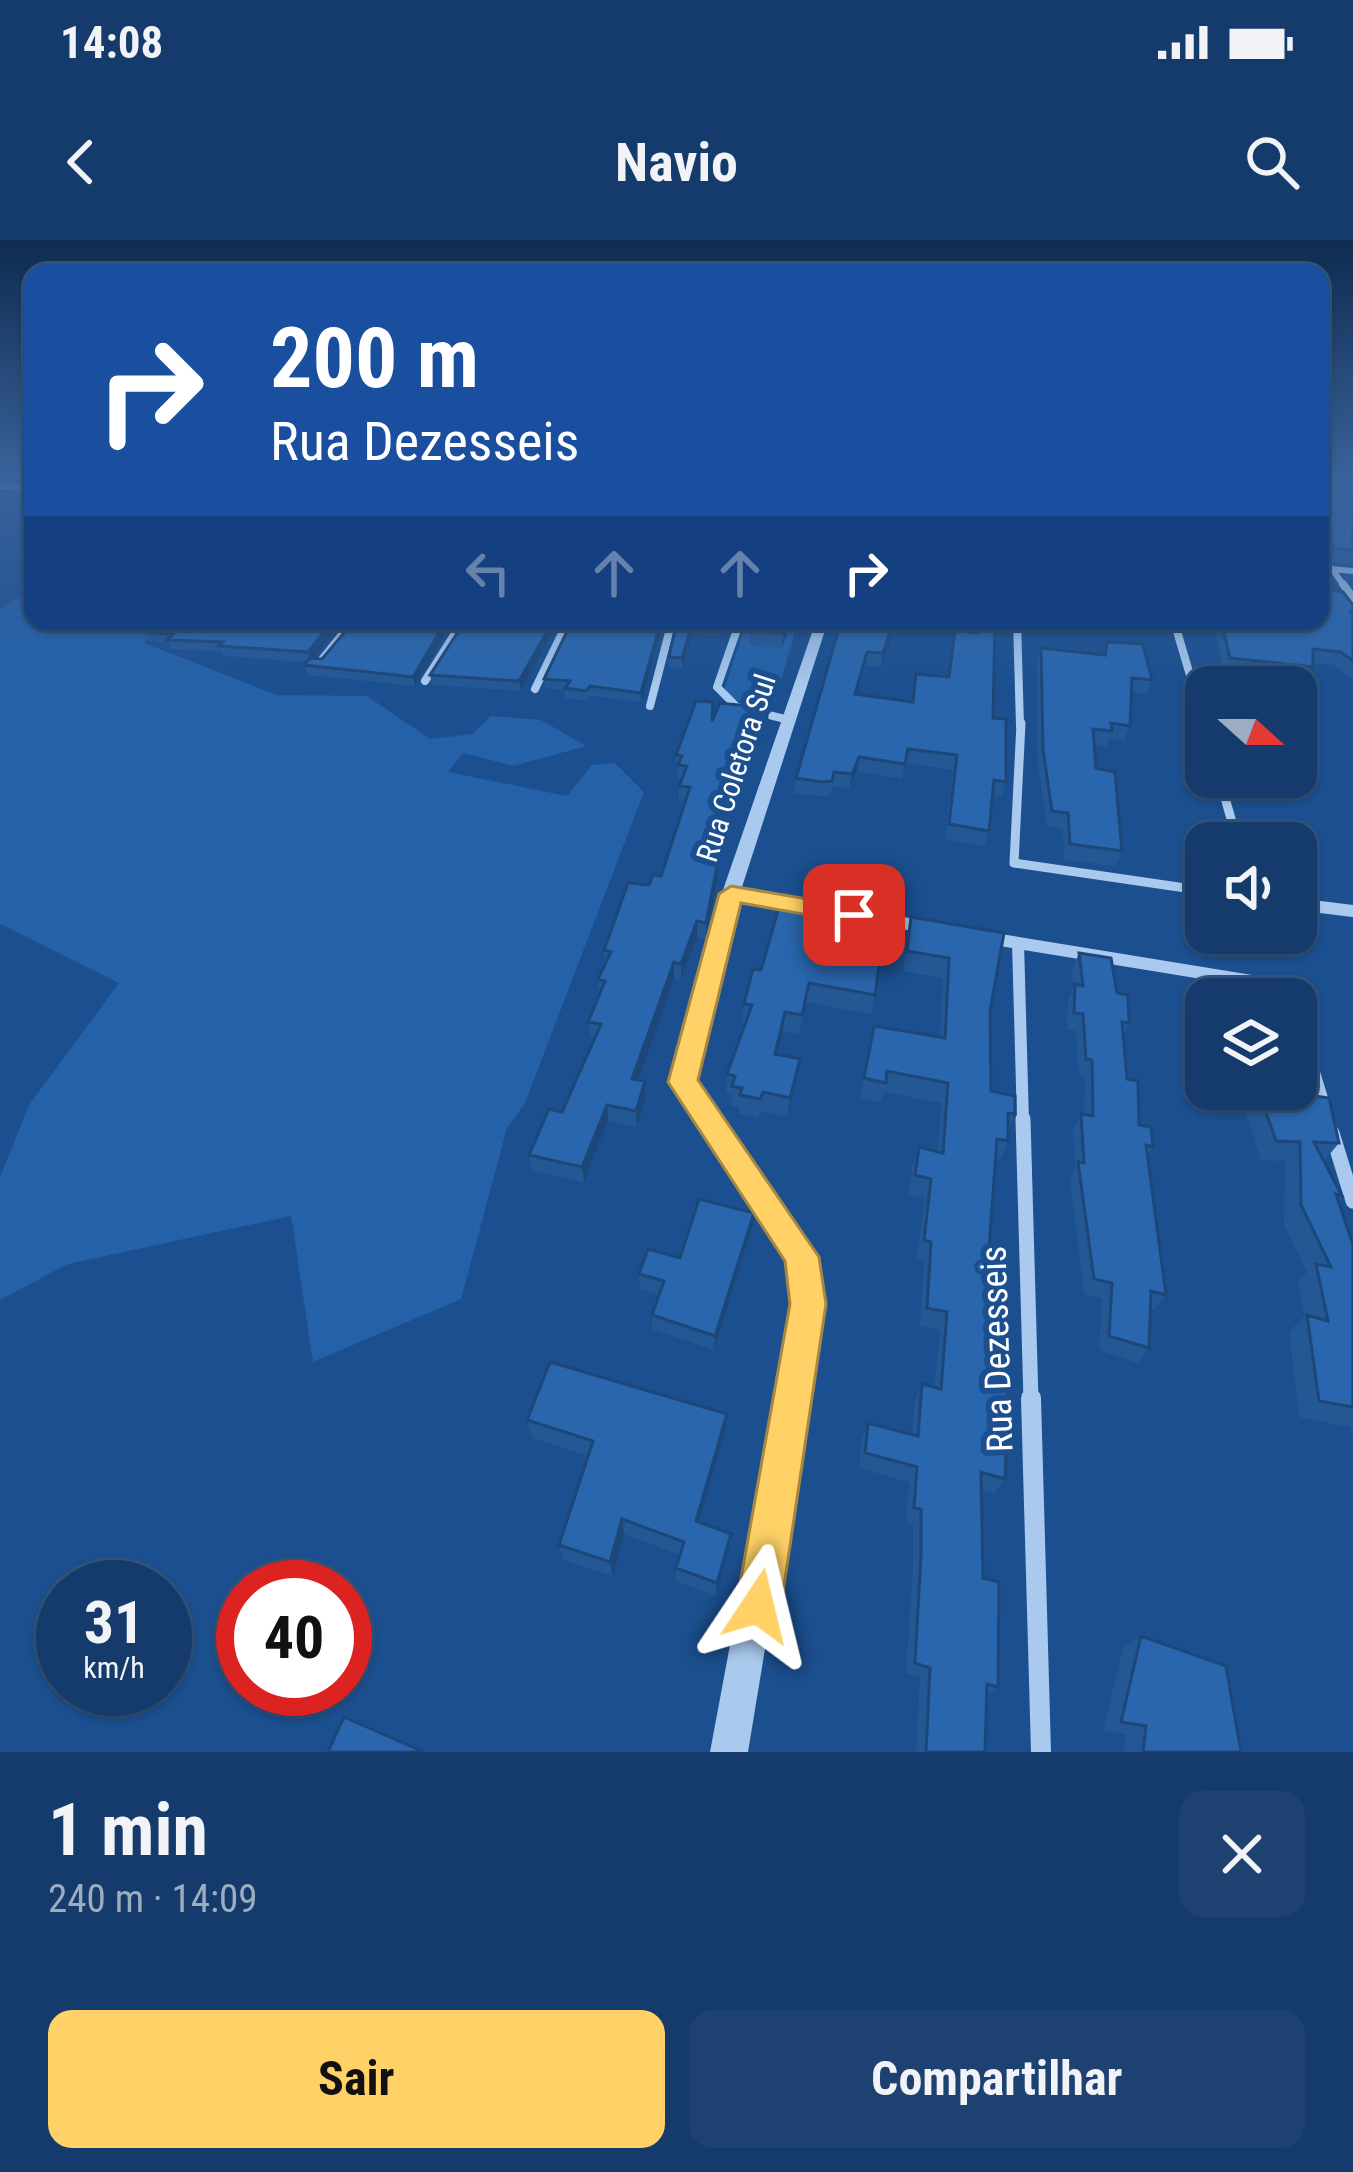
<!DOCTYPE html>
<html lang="pt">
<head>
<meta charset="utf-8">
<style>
	:root { --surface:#143b6b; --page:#1d4271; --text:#f1f3f6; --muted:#9dadc1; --line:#33557e; --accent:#ffd166 }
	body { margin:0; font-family:"Roboto Condensed",sans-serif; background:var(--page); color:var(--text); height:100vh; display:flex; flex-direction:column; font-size:45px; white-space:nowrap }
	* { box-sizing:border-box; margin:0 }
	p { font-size:39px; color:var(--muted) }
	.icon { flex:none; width:66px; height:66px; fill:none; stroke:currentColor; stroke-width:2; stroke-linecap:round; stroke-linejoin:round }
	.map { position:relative; height:1512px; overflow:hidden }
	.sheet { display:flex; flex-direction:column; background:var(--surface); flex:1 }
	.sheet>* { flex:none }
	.top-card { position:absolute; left:24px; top:24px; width:1305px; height:366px; border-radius:24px; box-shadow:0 3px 9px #0004,0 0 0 3px var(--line); background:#1a4fa0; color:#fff; overflow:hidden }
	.needle { width:78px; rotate:111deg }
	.buttons { position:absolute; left:1185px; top:426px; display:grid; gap:24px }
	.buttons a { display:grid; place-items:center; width:132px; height:132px; border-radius:24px; background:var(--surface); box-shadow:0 3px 9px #0004,0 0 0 3px var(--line); font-size:60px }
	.speed { position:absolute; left:36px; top:1320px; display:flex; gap:24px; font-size:60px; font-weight:700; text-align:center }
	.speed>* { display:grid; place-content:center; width:156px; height:156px; border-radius:50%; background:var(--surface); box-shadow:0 3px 9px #0004,0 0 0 3px var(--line); line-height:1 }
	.speed small { font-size:30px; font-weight:400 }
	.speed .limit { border:18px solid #d22; background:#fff; color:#111 }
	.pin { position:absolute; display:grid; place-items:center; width:102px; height:102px; color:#fff; margin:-51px; border-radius:24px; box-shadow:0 6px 18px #0006 }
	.me { position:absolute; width:132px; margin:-66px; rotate:10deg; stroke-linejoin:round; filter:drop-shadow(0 0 9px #0008) }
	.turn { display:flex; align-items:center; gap:42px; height:252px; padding:0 48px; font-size:54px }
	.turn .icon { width:156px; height:156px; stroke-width:2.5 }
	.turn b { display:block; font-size:84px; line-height:102px }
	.lanes { display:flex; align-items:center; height:114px; padding:0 48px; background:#0003; justify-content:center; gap:60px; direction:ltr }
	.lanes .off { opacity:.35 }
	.round { display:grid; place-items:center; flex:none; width:126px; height:126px; border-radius:24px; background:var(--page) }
	.summary { display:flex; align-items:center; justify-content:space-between; height:204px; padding:0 48px }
	h1 { font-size:72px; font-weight:700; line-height:90px }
	.cta { display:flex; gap:24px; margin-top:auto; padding:24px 48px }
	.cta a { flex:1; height:138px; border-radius:24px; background:var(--accent); color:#111; font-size:48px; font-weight:700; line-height:138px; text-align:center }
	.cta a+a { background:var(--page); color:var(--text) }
	.status { display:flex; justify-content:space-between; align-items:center; height:84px; padding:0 60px; background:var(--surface); direction:ltr }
	.status svg { height:33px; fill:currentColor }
	header { display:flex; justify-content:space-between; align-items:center; height:156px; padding:0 48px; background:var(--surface); font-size:54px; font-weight:700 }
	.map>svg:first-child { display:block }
	.green { fill:#2461a8 }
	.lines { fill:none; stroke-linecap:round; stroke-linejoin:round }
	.minor-far5 { stroke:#a9c9ee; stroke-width:6 }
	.minor-far4 { stroke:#a9c9ee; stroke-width:8 }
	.minor-far3 { stroke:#a9c9ee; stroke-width:9 }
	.minor-far2 { stroke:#a9c9ee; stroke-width:12 }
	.minor-far1 { stroke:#a9c9ee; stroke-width:15 }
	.minor { stroke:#a9c9ee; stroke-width:20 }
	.tertiary { fill:#a9c9ee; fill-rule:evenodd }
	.wall { fill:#245895 }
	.shaded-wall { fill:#1d4779 }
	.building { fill:#2a66ad; stroke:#1d4779; stroke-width:3 }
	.route { fill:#ffd166; stroke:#a68842; stroke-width:3 }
	.labels { text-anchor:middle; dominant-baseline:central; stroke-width:12; stroke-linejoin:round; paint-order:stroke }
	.street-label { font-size:30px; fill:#fff; stroke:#1b4f8f }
	.near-street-label { font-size:36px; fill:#fff; stroke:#1b4f8f }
</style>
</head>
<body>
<div class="status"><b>14:08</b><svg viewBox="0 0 49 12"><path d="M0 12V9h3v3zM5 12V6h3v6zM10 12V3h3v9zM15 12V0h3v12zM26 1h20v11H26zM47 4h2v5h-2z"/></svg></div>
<header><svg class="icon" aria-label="back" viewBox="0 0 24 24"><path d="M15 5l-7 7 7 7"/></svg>Navio<svg class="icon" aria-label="search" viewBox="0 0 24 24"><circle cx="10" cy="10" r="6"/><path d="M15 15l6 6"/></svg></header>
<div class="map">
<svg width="1353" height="1512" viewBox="0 0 1353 1512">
	<rect width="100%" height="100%" fill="#1b4f8f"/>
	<!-- green -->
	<path class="green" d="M33 348V381H167L144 403 277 455 367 456 430 499 472 494 491 476 541 480 586 506 514 526 463 513 448 532 567 556 592 525 615 523 644 552 525 863 507 888 461 1059 313 1122 291 976 68 1024 0 1060V937L29 865 119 743 0 684V370Z
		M747 381H798L773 469 730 459 724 450Z"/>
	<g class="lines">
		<!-- minor-far5 -->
		<path class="minor-far5" d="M0 246 33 247
			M1332 329 1345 347"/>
		<!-- minor-far4 -->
		<path class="minor-far4" d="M1343 344 1353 358
			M740 381 717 447 737 467 785 479
			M1017 381 1020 486
			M1174 381 1205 486
			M320 422 353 381
			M425 441 463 381
			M535 449 568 381
			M650 466 672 381"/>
		<!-- minor-far3 -->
		<path class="minor-far3" d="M1021 483 1014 623 1206 651
			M1204 483 1206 491
			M1219 537 1238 603
			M732 654 774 661"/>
		<!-- minor-far2 -->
		<path class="minor-far2" d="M756 658 920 686
			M1296 664 1353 671
			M988 698 1288 747 1291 759
			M1018 703 1023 882
			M1296 774 1325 868"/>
		<!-- minor-far1 -->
		<path class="minor-far1" d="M1023 879 1031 1161
			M1332 893 1353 961"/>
		<!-- minor -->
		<path class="minor" d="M1031 1158 1041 1512"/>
		<!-- tertiary -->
		<path class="tertiary" d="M1320 325 1353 328V334L1320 331Z
			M816 381H828L742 647 695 841 811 1008 822 1063 748 1512H710L794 1063 789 1020 672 842 724 647Z"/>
	</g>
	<!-- wall -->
	<path class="wall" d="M1320 236H1353V325L1328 321 1320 304Z
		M1353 365V439L1334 425 1313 423 1306 440 1224 431 1213 381H1320Z
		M343 381 313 419H322L354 381H453L415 446 307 435 304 425 307 422 223 416 221 411 171 409 169 403 150 401 146 392Z
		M465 381H559L521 451 432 445 430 435Z
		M572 381H664L641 462 591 456 587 461 565 458V450L545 448 544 439Z
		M677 381H723L721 396 692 394 682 428 669 427V417Z
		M791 381 782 408 749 405 750 390Z
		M841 381H896L881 427 865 425 857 454 912 462 948 437 955 390 974 392 976 381 1006 542 1002 556 993 555 989 591 985 606 945 599 953 530 905 523 902 539 857 531 850 548 832 546 830 555 820 556 794 553 796 538Z
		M1107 402 1152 440 1146 454 1131 452 1130 486 1124 501 1110 498 1107 506 1094 504 1096 528 1122 611 1116 626 1064 620 1063 589 1047 586 1038 524 1037 422 1041 408 1103 415Z
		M712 481 768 483 725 600 706 699 697 698 681 740 674 739 638 840 645 841 646 857 637 887 608 881 584 942 532 931 529 915 562 872 594 799 590 798 588 782 599 756 598 739 605 724 604 710 649 645 661 636 685 562 679 561V546L681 541 678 540V531L676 530V515Z
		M809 669 821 701 875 755 871 774 806 762 799 795 783 791 777 814 797 838 787 877 761 871 758 878 739 874V867L731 865 732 855 726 853 727 834 746 784 742 783 744 764 761 730Z
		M911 677 1004 693 990 771 991 851 1015 874 1008 892V901L1000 921 996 920 989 1008 987 1083 1005 1239 994 1254 981 1250 983 1338 998 1447 987 1456 986 1512H916L920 1437 906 1433 913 1329V1284L906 1282 909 1242 859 1228 862 1199 868 1183 912 1194 915 1161 922 1144 934 1147 940 1090 920 1086 924 1021 917 1019 925 958 909 955 912 927 919 907 938 911 941 863 884 852 881 863 860 858 874 786 940 797 943 738 903 731Z
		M1079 713 1117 753 1129 783 1123 795 1127 839 1139 885 1153 907 1147 916 1166 1055 1154 1070 1151 1069 1149 1108 1138 1123 1099 1110 1102 1058 1084 1054 1070 938 1075 928 1073 890 1081 874 1084 875 1085 837 1079 836 1076 791 1067 789 1068 761 1074 746 1072 730Z
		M1256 849H1296L1308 855 1339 903 1324 921 1342 956 1338 961 1353 1005V1200L1350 1187 1299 1177 1289 1092 1305 1076 1298 1042 1307 1032 1284 984 1285 921 1261 920 1244 867Z
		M754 973 752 988 714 1110 652 1089V1075L659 1055 640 1049 639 1034 680 1018Z
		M527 1180 725 1192 699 1282 729 1309 716 1356 676 1341V1328L680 1315 624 1294 613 1336 564 1320 559 1305 589 1216 532 1198Z
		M1141 1396 1241 1512H1124L1126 1494 1103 1491 1123 1408Z"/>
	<!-- shaded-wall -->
	<path class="shaded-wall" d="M333 381H343L311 422 308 412Z
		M446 381H453L415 446 413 437Z
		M553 381H559L521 451 519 441Z
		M661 381H664L641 462V453Z
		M787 381H791V383L782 408 783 393Z
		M894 381H896V383L881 427 883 413Z
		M692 385V394L682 428V418Z
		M769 468 768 483 725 600 706 699V683L725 585Z
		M859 517 857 531 850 548 852 534Z
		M697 681V698L681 740V724Z
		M674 722V739L633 855 632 839Z
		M785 772 783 791 772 833 775 814Z
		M800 819 797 838 787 877 790 858Z
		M645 841 646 857 637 887 636 871Z
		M607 865 608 881 584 942 582 927Z
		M754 973 752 988 714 1110 715 1096Z
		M727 1174 725 1192 695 1296 696 1281Z
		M622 1279 624 1294 613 1336 610 1322Z
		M731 1294 729 1309 716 1356 717 1343Z"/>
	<!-- building -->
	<path class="building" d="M1320 236H1353V310L1334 308 1328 293 1320 286Z
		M1320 348 1343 352 1353 365V372H1351L1353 374V421L1341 412 1313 409V427L1230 418 1221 381H1320Z
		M158 381H333L308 412 219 406 223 402 167 400 173 394 146 392Z
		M354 381H446L413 437 304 425 310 418 322 419Z
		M465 381H553L519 441 430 435Z
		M572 381H661L641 453 590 446 586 451 565 448 570 441 544 439Z
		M677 381H723L722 387 692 385 682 418 669 417Z
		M754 381H787L783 393 750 390Z
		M841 381H894L883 413 867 412 855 454 913 462 916 434 949 437 955 390 977 393 976 381 995 382 993 478 1006 479V542L994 540 989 591 949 584 957 515 908 509 905 524 859 517 852 534 834 532 832 541 822 542 796 538Z
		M1107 402 1143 404 1152 440 1132 438 1130 486 1111 483 1112 491 1093 489 1096 528 1115 532 1122 611 1070 604 1068 573 1052 571 1043 509 1041 408 1105 415Z
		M696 461 713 462 712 481 720 463 769 468 725 585 706 683 697 681 681 724 674 722 632 839 645 841 636 871 607 865 582 927 529 915 549 869 562 872 601 784 588 782 605 741 598 739 611 712 604 710 628 643 649 645 653 635 661 636 690 547 679 546 687 526 678 525 682 516 676 515Z
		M781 660 810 664 808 669 822 671 821 701 881 710 875 755 809 743 802 775 785 772 775 814 800 819 790 858 763 852 760 859 740 855 742 848 732 846 735 836 727 834 752 765 744 764 753 729 761 730Z
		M911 677 1004 693 990 771 991 851 1015 856V874L1008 873V901L997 899 989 1008 987 1083 1010 1089 1005 1239 981 1232 983 1338 999 1342 998 1447 987 1444 985 1512H926L930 1428 915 1423 921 1316V1269L914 1268 917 1227 865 1213 868 1183 918 1196 922 1144 941 1149 947 1072 927 1068 931 1002 924 1000 931 939 915 935 919 907 943 913 948 843 887 831 886 843 864 838 874 786 945 798 949 718 907 711Z
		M1079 713 1111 718 1117 753 1128 755 1129 783 1122 782 1127 839 1138 841 1139 885 1151 887 1153 907 1146 905 1166 1055 1151 1051 1149 1108 1109 1096 1112 1043 1094 1039 1078 922 1084 923 1081 874 1093 876 1092 820 1086 819 1083 774 1074 773 1075 744 1083 746Z
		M1296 785 1308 855 1329 858 1339 903 1314 902 1342 956 1336 954 1353 1005V1167L1319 1161 1307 1075 1328 1081 1316 1024 1331 1027 1301 965 1300 902 1276 901 1258 849 1285 851 1284 849H1296Z
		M699 959 754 973 715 1096 652 1075 664 1041 639 1034 648 1009 680 1018Z
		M550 1122 727 1174 696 1281 731 1294 717 1343 676 1328 684 1302 622 1279 610 1322 559 1305 593 1201 527 1180Z
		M1141 1396 1226 1426 1241 1512H1143L1146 1486 1121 1482Z
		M344 1477 424 1512H328Z"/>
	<!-- sky -->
	<linearGradient id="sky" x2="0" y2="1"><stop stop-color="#0f2b4f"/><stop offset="0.53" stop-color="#39639b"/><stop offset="1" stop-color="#39639b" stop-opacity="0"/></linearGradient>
	<rect width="1353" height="448" fill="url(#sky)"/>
	<!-- route -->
	<path class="route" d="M731 646 854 667 867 675 854 683 741 663 698 840 819 1017 826 1064 781 1366 774 1382 758 1388 742 1382 736 1366 790 1064 785 1021 668 842 719 654Z"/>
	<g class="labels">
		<!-- street labels -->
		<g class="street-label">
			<text transform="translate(736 528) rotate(-72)">Rua Coletora Sul</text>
		</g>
		<!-- near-street labels -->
		<g class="near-street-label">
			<text transform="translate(997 1109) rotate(-92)">Rua Dezesseis</text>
		</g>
	</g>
</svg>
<div class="buttons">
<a><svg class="needle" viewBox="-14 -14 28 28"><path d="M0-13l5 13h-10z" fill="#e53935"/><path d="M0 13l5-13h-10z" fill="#9dadc1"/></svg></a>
<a><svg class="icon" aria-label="sound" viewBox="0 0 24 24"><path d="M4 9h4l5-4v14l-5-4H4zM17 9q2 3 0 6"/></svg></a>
<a><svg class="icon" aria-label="layers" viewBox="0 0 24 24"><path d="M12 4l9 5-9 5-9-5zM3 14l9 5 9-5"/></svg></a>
</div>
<div class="speed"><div>31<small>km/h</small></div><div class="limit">40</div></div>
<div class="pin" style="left:854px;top:675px;background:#d93025"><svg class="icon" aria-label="arrive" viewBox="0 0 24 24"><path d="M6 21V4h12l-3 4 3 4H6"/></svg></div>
<svg class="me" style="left:758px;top:1366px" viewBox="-20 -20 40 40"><path d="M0-17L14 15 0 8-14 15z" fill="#ffd166" stroke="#fff" stroke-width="4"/></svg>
<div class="top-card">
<div class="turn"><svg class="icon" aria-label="right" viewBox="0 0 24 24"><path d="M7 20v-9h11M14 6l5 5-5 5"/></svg><div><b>200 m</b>Rua Dezesseis</div></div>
<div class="lanes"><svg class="icon off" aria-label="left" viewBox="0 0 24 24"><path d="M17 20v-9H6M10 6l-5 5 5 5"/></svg><svg class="icon off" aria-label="ahead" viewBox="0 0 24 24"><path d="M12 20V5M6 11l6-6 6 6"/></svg><svg class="icon off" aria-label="ahead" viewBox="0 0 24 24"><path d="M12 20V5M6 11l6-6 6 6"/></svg><svg class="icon" aria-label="right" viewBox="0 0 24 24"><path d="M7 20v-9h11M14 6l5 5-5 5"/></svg></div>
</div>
</div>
<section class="sheet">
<div class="summary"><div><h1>1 min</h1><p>240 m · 14:09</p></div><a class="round"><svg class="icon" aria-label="close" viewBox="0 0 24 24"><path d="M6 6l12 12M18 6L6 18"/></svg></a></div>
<div class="cta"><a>Sair</a><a>Compartilhar</a></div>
</section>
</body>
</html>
